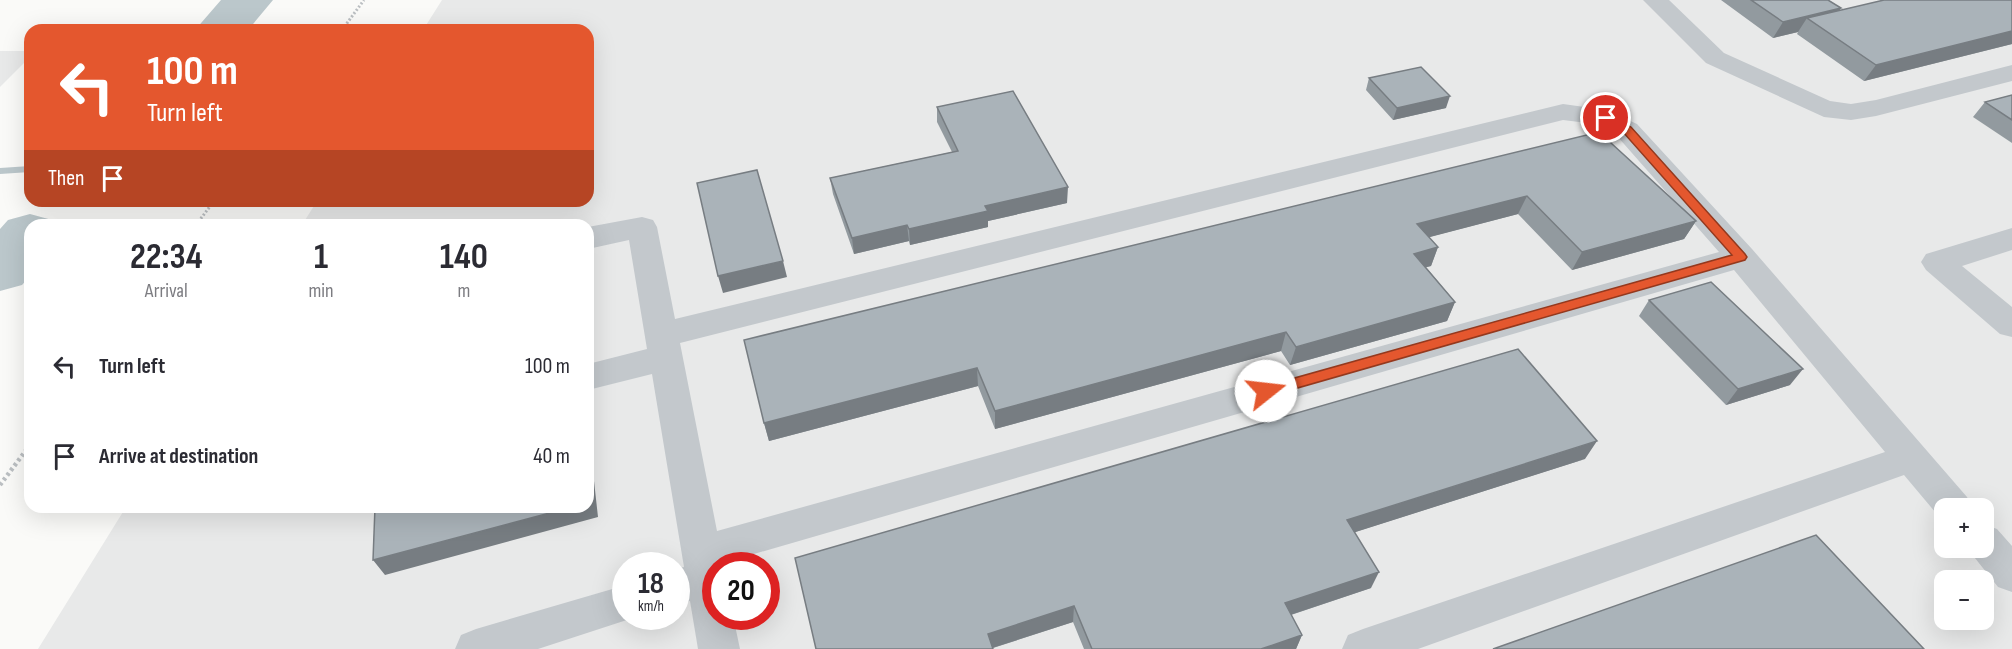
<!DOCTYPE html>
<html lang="en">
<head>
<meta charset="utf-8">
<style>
	:root { --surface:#fff; --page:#f7f7f7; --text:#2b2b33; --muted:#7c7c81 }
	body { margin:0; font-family:"Sofia Sans Condensed",sans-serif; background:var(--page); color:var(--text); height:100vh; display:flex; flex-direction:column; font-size:22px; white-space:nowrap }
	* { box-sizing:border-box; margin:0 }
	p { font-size:20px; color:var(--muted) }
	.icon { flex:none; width:33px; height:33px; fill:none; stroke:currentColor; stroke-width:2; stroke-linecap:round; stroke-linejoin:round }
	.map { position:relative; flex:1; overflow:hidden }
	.drawer { position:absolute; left:24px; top:219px; width:570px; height:294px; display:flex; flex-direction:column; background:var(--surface); border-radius:18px; box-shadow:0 6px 24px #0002 }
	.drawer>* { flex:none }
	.hud { position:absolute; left:24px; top:24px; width:570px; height:183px; border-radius:18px; box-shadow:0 6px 24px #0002; background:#e4572e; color:#fff; overflow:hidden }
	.tools { position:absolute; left:1934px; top:498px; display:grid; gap:12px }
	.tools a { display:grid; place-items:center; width:60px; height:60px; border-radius:12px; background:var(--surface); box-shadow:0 6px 24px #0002; font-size:30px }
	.speed { position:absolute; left:612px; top:552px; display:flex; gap:12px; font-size:30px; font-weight:700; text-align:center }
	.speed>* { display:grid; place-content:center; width:78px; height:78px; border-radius:50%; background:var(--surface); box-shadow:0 6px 24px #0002; line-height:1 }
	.speed small { font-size:15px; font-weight:400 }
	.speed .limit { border:9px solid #d22; background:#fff; color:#111 }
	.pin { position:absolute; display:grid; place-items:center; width:51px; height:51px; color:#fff; margin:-26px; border:3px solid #fff; border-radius:50%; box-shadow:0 2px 6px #0007 }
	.me { position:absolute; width:66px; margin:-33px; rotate:74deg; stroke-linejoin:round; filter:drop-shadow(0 0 4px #0008) }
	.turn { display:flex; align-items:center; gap:21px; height:126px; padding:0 24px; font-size:27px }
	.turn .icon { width:78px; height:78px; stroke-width:2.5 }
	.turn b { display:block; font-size:42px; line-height:51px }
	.then { display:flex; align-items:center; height:57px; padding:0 24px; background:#0003; gap:12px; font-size:22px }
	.eta { display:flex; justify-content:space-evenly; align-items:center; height:102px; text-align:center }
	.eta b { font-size:36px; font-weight:700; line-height:42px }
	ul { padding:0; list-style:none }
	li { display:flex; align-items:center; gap:18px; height:90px; padding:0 24px }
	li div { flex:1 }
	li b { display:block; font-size:22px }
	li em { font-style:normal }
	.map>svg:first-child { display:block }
	.built { fill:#e8e9e9; fill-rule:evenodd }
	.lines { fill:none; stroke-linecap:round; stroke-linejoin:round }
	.stream { fill:#bbc7cb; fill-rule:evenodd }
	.river { fill:#bbc7cb; fill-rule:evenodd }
	.path-far1 { stroke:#bbbfc2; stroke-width:3; stroke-dasharray:2 2; stroke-linecap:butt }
	.path { stroke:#bbbfc2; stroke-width:4.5; stroke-dasharray:3 3; stroke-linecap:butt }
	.minor { fill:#c3c8cc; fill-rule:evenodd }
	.wall { fill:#929a9f }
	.shaded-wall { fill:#777d82 }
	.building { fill:#aab3b9; stroke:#777d82; stroke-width:1.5 }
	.route { fill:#e4572e; stroke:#94391e; stroke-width:1.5 }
</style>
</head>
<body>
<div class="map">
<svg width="2012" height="649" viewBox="0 0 2012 649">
	<rect width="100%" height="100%" fill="#fafaf8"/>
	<!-- built -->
	<path class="built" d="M442 0H2012V649H38L126 507H588V225H302L317 201H588V30H423ZM1944 508H1983V548H1944ZM626 566H676V616H626ZM716 566H766V616H716ZM1944 580H1983V620H1944Z
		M0 51H30V57L0 87Z"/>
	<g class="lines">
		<!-- stream -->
		<path class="stream" d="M30 166V172L0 174V168Z"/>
		<!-- river -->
		<path class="river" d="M221 0H273L248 30H195Z
			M30 214 52 220 55 225H30V276L22 285 0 291V229L8 220Z"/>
		<!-- path-far1 -->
		<path class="path-far1" d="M342 30 364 0
			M196 225 214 201"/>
		<!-- path -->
		<path class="path" d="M0 485 30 445"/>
		<!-- minor -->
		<path class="minor" d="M1643 0H1669L1724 53 1830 101 1851 104 1876 100 2012 65V81L1876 116 1851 120 1824 117 1706 63Z
			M1563 104 1606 110 1637 124 1752 249 1967 497 1973 508H1944V521L1941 519 1904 475 1418 649H1342L1348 635 1363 629 1885 452 1734 270 723 563V566H716V616H733L740 649H698L690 601 676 605V569L684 567 652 374 588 390V364L647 349 629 240 588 249V227L642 217 653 220 657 227 675 319ZM1563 120 1587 123 1617 136 1719 252 717 531 680 343Z
			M2012 228V250L1962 266 2012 307V337L2000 334 1926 270 1921 262 1926 254Z
			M1983 524 1997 529 2012 546V592L1998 587 1967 548H1983Z
			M626 585V616H639L538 649H455L461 635 476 629Z"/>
	</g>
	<!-- wall -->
	<path class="wall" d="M1721 0H1828L1841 8 1840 10 2012 0V44L1864 81 1797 34 1798 32 1773 38Z
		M1369 78 1446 108 1393 120 1366 90Z
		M2012 95V143L1973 117 1985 102Z
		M937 107 1067 203 988 221V227L910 245 909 241 854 254 833 194 830 178 952 152 937 122Z
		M1599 132 1696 221 1684 239 1572 270 1518 214 1429 237 1438 247 1431 266 1426 267 1455 302 1447 321 1290 365 1281 351 995 429 978 386 769 441 764 423Z
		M1649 300 1790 385 1726 405 1639 316Z
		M1585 459 1355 532 1371 588 1291 615 1302 635 1296 649H1084L1073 622 993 648 816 649Z"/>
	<!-- shaded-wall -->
	<path class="shaded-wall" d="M1841 8 1831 24 1807 18 1798 32 1773 38 1783 22Z
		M2012 29V44L1864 81 1876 65Z
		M1450 96 1446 108 1393 120 1397 108Z
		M1068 187 1067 203 988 221V227L910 245 909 229 985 206Z
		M1527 196 1518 214 1411 242 1417 224Z
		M1696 221 1684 239 1572 270 1582 252Z
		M907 225 909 241 854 254 852 238Z
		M1438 247 1431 266 1407 272 1414 254Z
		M783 261 787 277 723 293 718 276Z
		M1455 302 1447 321 1290 365 1296 347Z
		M1286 332 1281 351 995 429V411Z
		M977 368 978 386 769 441 764 423Z
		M1803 369 1790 385 1726 405 1738 389Z
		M1597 441 1585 459 1340 537 1347 520Z
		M588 455 592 463 598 517 385 575 373 560 572 507H588Z
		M1379 572 1371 588 1278 619 1285 603Z
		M1074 606 1073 622 989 649 988 634Z
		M1302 635 1296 649H1261Z"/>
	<!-- building -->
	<path class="building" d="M1751 0H1828L1841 8 1783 22Z
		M1884 0H2012V31L1876 65 1807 18Z
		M1421 67 1450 96 1397 108 1369 78Z
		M1013 91 1068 187 985 206 988 211 909 229 907 225 852 238 830 178 958 151 937 107Z
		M2012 95V120L1985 102Z
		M1599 132 1696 221 1582 252 1527 196 1417 224 1438 247 1414 254 1455 302 1296 347 1286 332 995 411 977 368 764 423 744 340Z
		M757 170 783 261 718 276 697 183Z
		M1711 282 1803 369 1738 389 1649 300Z
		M1518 349 1597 441 1347 520 1379 572 1285 603 1302 635 1261 649H1092L1074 606 988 634 993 649H816L795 558Z
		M588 478 591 502 588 503Z
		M375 507H572L373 560Z
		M1816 535 1924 649H1493Z"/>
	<!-- route -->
	<path class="route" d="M1606 114 1631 127 1745 254 1747 257 1745 260 1266 397 1261 395 1259 391 1261 387 1266 386 1732 255 1623 132 1602 120V115Z"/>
</svg>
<div class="tools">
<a>+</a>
<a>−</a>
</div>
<div class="speed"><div>18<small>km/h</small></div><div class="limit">20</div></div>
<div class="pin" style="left:1606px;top:118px;background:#d93025"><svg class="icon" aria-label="arrive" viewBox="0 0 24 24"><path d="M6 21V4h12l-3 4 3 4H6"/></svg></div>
<svg class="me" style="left:1266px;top:391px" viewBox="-20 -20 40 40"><circle r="19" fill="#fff"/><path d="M0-13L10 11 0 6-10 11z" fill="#e4572e"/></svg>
<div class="hud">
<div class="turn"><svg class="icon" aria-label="left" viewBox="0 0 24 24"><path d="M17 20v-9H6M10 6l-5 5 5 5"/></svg><div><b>100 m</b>Turn left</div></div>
<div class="then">Then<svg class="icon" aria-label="arrive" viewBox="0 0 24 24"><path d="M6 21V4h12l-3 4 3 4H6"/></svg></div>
</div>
<section class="drawer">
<div class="eta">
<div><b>22:34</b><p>Arrival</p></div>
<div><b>1</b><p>min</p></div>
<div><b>140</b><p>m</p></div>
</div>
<ul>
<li><svg class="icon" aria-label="left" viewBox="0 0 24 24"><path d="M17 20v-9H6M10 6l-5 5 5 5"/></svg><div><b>Turn left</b></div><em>100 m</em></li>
<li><svg class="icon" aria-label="arrive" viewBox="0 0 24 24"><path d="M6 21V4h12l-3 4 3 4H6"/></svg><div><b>Arrive at destination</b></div><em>40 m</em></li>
</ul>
</section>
</div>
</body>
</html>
